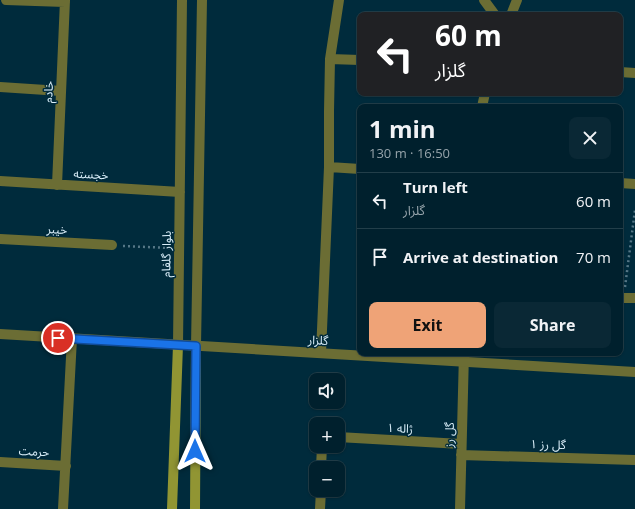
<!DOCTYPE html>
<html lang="en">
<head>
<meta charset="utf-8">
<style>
	:root { --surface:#00202d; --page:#0a2835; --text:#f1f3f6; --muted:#95a3aa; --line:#223e49; --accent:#efa377 }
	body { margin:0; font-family:"Open Sans","Noto Sans Arabic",sans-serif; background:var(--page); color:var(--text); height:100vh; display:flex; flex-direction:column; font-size:15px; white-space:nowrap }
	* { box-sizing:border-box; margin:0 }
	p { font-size:13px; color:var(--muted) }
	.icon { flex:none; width:22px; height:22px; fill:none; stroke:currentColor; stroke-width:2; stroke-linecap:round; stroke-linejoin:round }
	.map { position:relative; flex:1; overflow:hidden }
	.drawer { position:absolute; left:357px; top:104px; width:266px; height:252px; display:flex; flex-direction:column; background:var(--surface); border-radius:8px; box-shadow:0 1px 3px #0004,0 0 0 1px var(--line) }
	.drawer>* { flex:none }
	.guide { position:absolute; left:357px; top:12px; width:266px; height:84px; border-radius:8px; box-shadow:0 1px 3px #0004,0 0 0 1px var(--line); background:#202124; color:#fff; overflow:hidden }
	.fabs { position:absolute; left:309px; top:373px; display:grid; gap:8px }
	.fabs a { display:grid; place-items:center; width:36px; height:36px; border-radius:8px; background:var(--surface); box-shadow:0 1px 3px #0004,0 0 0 1px var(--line); font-size:20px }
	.pin { position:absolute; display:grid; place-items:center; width:34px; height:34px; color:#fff; margin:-17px; border:2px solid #fff; border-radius:50%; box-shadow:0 1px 4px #0007 }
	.me { position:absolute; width:44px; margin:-22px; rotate:0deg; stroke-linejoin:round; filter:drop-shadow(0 0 3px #0008) }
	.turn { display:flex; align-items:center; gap:14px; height:84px; padding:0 12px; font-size:18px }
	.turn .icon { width:52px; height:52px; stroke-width:2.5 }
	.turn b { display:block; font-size:28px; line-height:34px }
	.round { display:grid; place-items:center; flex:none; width:42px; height:42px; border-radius:8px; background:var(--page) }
	.headline { display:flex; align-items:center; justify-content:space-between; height:68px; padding:0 12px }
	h1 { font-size:24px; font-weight:700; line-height:30px }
	.primary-button { display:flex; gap:8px; margin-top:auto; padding:8px 12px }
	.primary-button a { flex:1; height:46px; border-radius:8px; background:var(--accent); color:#111; font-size:16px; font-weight:700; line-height:46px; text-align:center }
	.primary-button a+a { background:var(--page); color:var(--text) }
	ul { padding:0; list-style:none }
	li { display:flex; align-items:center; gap:12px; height:56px; padding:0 12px; border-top:1px solid var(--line) }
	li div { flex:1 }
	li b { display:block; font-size:15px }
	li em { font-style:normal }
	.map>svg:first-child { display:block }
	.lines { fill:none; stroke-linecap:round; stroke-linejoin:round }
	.path { stroke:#557786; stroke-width:2.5; stroke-dasharray:2 3; stroke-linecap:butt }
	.minor { stroke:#6b6d34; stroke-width:10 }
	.tertiary { stroke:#6b6d34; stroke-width:10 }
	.secondary { stroke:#919533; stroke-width:10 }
	.route-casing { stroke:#114b97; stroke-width:10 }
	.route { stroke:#1a73e8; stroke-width:7 }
	.labels { text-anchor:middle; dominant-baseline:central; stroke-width:3; stroke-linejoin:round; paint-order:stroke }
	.street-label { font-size:12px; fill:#daeffa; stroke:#002b3c }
</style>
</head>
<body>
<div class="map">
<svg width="635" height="509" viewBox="0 0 635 509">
	<rect width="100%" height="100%" fill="#002b3c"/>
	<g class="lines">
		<!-- path -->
		<path class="path" d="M123 246 170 248
			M625 287 635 210"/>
		<!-- minor -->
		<path class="minor" d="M6 0 65 2
			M484 0 495 15
			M511 15 517 0
			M330 59 360 60
			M620 72 635 73
			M0 87 61 91
			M482 107 485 93
			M329 167 360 169
			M0 181 180 192
			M620 183 635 184
			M57 185 65 0
			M0 239 112 245
			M620 298H635
			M178 345 182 0
			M196 346 202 0
			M321 353 329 167V111L330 59 339 0
			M338 437 461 444
			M461 455 635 460
			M0 462 66 466
			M321 468 322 446
			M63 509 72 338
			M320 509 321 490
			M460 509 464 353"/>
		<!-- tertiary -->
		<path class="tertiary" d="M0 334 635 372"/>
		<!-- secondary -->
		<path class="secondary" d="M172 509 178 345
			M195 509 196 346"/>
	</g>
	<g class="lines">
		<!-- route casing -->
		<g class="route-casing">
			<path id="route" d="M58 338 196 346 195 451"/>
		</g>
		<!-- route -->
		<use href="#route" class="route"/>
	</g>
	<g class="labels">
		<!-- street labels -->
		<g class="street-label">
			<text transform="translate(48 92) rotate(-87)">خادم</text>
			<text transform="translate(91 174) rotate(3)">خجسته</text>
			<text transform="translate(57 229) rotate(3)">خیبر</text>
			<text transform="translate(166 254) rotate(-89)">بلوار گلفام</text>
			<text transform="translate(318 340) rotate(3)">گلزار</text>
			<text transform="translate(400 428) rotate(3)">ژاله ۱</text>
			<text transform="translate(449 435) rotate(-88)">گل رز</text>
			<text transform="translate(548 444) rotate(2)">گل رز ۱</text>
			<text transform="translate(34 451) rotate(3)">حرمت</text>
		</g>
	</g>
</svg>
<div class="fabs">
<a><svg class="icon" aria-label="sound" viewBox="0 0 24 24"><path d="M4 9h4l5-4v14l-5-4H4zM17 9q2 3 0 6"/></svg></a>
<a>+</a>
<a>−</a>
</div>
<div class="pin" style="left:58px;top:338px;background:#d93025"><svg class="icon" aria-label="arrive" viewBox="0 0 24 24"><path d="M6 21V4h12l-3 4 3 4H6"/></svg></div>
<svg class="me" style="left:195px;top:451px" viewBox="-20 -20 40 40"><path d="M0-17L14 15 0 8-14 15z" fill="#1a73e8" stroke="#fff" stroke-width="4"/></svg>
<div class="guide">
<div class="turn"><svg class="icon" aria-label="left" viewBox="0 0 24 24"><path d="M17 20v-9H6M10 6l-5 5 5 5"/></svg><div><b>60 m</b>گلزار</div></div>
</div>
<section class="drawer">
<div class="headline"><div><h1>1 min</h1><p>130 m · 16:50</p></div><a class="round"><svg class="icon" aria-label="close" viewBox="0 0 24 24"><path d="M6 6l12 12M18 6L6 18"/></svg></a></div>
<ul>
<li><svg class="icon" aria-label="left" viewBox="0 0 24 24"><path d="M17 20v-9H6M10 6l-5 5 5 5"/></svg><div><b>Turn left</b><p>گلزار</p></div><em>60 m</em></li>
<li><svg class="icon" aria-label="arrive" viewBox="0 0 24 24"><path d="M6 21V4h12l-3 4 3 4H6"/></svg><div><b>Arrive at destination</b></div><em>70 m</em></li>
</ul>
<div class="primary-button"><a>Exit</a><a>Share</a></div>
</section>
</div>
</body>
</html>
